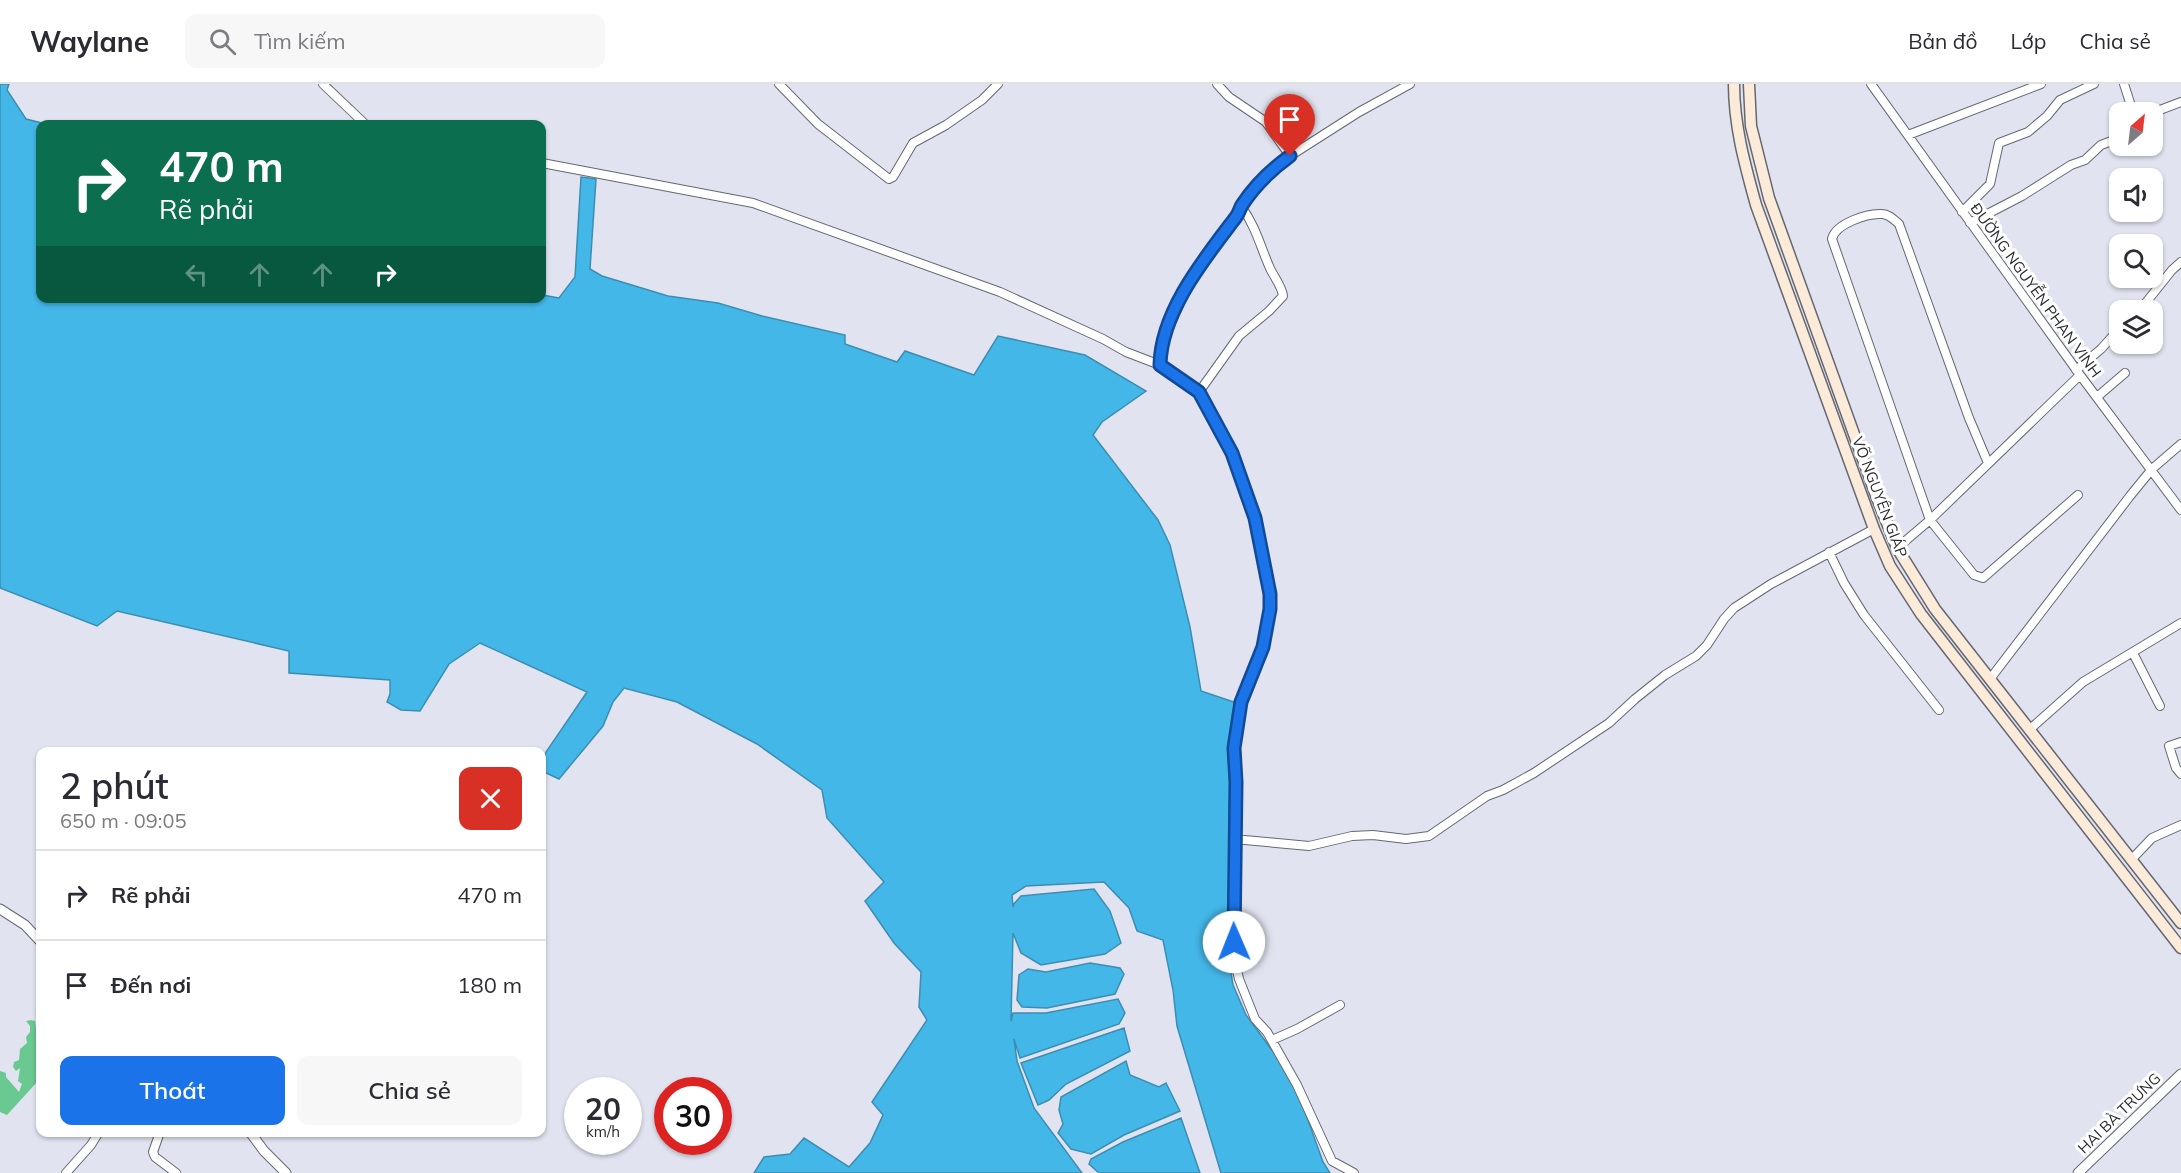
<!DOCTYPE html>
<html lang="vi">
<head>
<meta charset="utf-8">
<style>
	:root { --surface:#fff; --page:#f7f7f7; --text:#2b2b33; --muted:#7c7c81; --line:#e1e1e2; --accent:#1a73e8 }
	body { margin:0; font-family:Mulish,sans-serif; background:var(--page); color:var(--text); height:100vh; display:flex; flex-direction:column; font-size:22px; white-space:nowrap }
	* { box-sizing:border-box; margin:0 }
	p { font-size:20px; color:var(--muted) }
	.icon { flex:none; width:33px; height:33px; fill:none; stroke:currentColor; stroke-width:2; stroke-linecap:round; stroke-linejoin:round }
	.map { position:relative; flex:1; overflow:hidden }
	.side { position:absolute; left:36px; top:663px; width:510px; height:390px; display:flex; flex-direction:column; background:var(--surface); border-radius:12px; box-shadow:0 2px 4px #0004 }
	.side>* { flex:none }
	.guide { position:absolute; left:36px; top:36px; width:510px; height:183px; border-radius:12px; box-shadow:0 2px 4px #0004; background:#0b6e4f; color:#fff; overflow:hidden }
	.needle { width:39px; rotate:28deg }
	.tools { position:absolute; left:2109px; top:18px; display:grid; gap:12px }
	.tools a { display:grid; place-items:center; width:54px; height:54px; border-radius:12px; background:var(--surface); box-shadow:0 2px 4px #0004; font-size:30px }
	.speed { position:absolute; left:564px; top:993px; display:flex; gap:12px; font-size:30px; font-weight:700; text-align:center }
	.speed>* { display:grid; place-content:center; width:78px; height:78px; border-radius:50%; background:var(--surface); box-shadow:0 2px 4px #0004; line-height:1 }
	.speed small { font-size:15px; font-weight:400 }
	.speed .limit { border:9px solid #d22; background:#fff; color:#111 }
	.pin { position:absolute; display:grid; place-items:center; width:51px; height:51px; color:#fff; margin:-62px -26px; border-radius:50% 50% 50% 0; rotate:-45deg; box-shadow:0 0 6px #0007 }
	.pin .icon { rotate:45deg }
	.me { position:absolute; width:66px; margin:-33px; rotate:359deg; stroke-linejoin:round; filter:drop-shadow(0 0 4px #0008) }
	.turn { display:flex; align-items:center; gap:21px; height:126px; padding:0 24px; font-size:27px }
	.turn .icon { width:78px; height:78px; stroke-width:2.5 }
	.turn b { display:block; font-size:42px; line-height:51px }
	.lanes { display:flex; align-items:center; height:57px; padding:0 24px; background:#0003; justify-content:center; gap:30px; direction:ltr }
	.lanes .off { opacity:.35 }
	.round { display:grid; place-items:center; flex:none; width:63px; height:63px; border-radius:12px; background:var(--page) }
	.overview { display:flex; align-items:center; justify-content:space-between; height:102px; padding:0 24px }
	h1 { font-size:36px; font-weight:600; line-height:45px }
	.cta { display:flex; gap:12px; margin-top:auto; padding:12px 24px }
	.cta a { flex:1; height:69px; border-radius:12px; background:var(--accent); color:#fff; font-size:24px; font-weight:600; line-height:69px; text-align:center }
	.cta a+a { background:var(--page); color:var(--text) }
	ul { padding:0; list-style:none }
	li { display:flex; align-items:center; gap:18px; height:90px; padding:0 24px; border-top:2px solid var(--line) }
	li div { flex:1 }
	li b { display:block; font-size:22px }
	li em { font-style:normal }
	header { display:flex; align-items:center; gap:36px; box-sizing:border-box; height:84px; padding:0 30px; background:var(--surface); border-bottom:2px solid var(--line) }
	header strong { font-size:28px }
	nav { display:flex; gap:33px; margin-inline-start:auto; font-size:21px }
	.search { width:420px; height:54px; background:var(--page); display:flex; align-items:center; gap:15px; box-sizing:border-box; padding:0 21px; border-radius:12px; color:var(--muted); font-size:22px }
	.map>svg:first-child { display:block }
	.forest { fill:#6ac990 }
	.water { fill:#44b7e9; stroke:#3c8db2; stroke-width:1.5 }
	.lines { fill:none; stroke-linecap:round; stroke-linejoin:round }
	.minor-casing { stroke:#656872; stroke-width:10 }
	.tertiary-casing { stroke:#656872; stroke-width:11 }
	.secondary-casing { stroke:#656872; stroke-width:13 }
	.minor { stroke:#fff; stroke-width:8 }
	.tertiary { stroke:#fff; stroke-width:9 }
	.secondary { stroke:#fdebd9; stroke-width:10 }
	.route-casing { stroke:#114b97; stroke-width:15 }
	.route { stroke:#1a73e8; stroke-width:10 }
	.labels { text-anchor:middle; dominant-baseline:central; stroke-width:6; stroke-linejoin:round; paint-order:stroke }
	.street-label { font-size:15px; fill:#2a2b30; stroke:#fff }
</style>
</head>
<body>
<header>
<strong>Waylane</strong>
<div class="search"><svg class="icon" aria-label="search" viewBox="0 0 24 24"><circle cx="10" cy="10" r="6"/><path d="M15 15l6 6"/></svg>Tìm kiếm</div>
<nav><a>Bản đồ</a><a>Lớp</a><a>Chia sẻ</a></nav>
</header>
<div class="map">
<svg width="2181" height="1089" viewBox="0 0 2181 1089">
	<rect width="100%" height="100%" fill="#e1e4f0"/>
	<!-- forest -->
	<path class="forest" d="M31 936 35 937 38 959 40 961V995H36L38 997 7 1031 0 1028V987L6 989V993L19 1008 22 1000 18 997 20 984 16 987 13 983 14 978 19 976 20 965 27 959 26 953 30 948V942L26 937Z"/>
	<!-- water -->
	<path class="water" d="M0 0H9L7 6 26 35 46 40H40V214H542V211L559 214 575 193 581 93 596 95 590 185 602 192 668 212 718 219 762 232 845 251V260L897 278 905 267 974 291 998 252 1085 271 1146 307 1102 338 1093 351 1158 436 1170 461 1190 543 1201 607 1234 618 1229 761V876L1233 901 1246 931 1283 981 1304 1025 1323 1078 1330 1089H1221L1177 942 1173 906 1163 856 1137 847 1129 824 1104 798 1026 802 1012 811 1013 823 1014 820 1021 812 1094 805 1110 827 1121 859 1105 870 1041 881 1021 869 1013 849 1011 937 1013 929H1046L1118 915 1125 929 1119 940 1020 974 1014 955 1017 977 1034 1024 1082 1089H754L764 1073 790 1070 804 1054 849 1083 870 1059 883 1031 872 1018 927 936 919 923 921 888 894 859 865 817 884 798 827 734 822 706 757 660 677 618 624 604 613 618 603 642 559 695 542 687V678L546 668 587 608 480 559 449 580 420 627 401 626 387 618 390 610V596L289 589V567L117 527 97 542 0 504Z
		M1090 879 1120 884 1124 890 1115 910 1047 924 1022 923 1017 916 1019 891 1028 885 1046 888Z
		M1124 944 1130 967 1066 1000 1049 1016 1038 1021 1021 979Z
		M1126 977 1130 991 1159 1003 1166 999 1180 1027 1124 1051 1091 1070 1071 1065 1058 1049 1063 1040 1059 1026 1061 1013Z
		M1181 1034 1200 1089H1099L1089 1080 1091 1075 1123 1058Z"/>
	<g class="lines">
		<!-- minor casing -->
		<g class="minor-casing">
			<path id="minor" d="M323 0 365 40
				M779 0 818 40 889 95 893 93 913 59 946 41 982 16 998 0
				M1217 0 1229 13 1266 38 1290 72
				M1871 0 2080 291 2181 426
				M2124 0 2133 28
				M2152 29 2181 18
				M1908 51 2041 0
				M542 79 753 119 1000 208 1103 255 1126 268 1160 281 1199 308 1232 369 1246 410 1255 434 1270 510V525L1263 563 1241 618 1234 664 1236 698 1234 874 1239 895 1255 935 1267 948 1297 1001 1332 1077 1354 1089
				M1962 128 1990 100 1999 59 2028 48 2047 32 2060 16 2094 0
				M1970 139 2022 112 2071 81 2085 76 2101 61 2114 56 2120 51
				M2140 226 2172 186 2181 178
				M1160 281 1162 259 1192 193 1262 96 1290 72 1359 28 1410 0
				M2076 286 2101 265 2120 244
				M1199 308 1239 252 1269 227 1283 212C1282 202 1273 192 1269 182 1260 161 1255 141 1241 122
				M2097 313 2125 289
				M1988 379 1969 334 1899 140C1894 136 1889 130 1882 130 1867 129 1835 140 1832 155L1930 436 1974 491 1983 494 2078 411
				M1897 464 1930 436 2080 291
				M1829 468 1844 499 1864 531 1939 626
				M2133 569 2160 622
				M1990 595 2130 412 2152 385 2181 360
				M2029 646 2083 598 2181 539
				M2181 658 2169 662 2176 684 2181 690
				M1234 755 1309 762 1352 752 1373 751 1406 755 1429 752 1487 712 1503 706 1534 689 1609 639 1635 615 1665 591 1696 572 1707 561 1724 535 1734 524 1771 500 1874 445
				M2131 776 2152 754 2181 741
				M1272 956 1297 945 1340 921
				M160 1048 153 1068 155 1073 176 1089
				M66 1089 91 1061 99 1048"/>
		</g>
		<!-- tertiary casing -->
		<g class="tertiary-casing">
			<path id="tertiary" d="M0 825 25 841 40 857
				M250 1048 264 1067 286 1089
				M2078 1089 2181 990"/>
		</g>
		<!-- secondary casing -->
		<g class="secondary-casing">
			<path id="secondary" d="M1734 0C1734 42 1745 81 1756 121L1874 445 1890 482 1921 530 2181 864
				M1749 0 1751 42 1769 114 1877 414 1897 464 1935 525 2181 839"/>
		</g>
		<!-- minor -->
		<use href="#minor" class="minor"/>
		<!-- tertiary -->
		<use href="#tertiary" class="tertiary"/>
		<!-- secondary -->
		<use href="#secondary" class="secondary"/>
	</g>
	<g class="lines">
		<!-- route casing -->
		<g class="route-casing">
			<path id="route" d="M1234 858 1236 698 1234 664 1241 618 1263 563 1270 525V510L1255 434 1232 369 1199 308 1160 281C1161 227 1205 174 1236 133 1239 129 1240 124 1242 121 1255 101 1272 85 1290 72"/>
		</g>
		<!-- route -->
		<use href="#route" class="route"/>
	</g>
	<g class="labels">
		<!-- street labels -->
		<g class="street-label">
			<text transform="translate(2036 206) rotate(54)">ĐƯỜNG NGUYỄN PHAN VINH</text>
			<text transform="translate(1880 413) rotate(69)">VÕ NGUYÊN GIÁP</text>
			<text transform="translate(2119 1029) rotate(-44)">HAI BÀ TRƯNG</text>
		</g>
	</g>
</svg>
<div class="tools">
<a><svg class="needle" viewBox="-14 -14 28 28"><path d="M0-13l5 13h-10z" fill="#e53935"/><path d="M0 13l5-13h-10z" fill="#7c7c81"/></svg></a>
<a><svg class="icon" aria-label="sound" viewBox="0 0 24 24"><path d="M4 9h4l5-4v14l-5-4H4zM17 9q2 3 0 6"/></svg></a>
<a><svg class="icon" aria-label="search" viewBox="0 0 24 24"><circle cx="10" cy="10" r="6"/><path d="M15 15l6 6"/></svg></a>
<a><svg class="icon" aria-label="layers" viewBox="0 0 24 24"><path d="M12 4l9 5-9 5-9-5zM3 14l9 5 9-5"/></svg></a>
</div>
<div class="speed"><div>20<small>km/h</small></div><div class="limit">30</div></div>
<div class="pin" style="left:1290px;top:72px;background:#d93025"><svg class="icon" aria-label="arrive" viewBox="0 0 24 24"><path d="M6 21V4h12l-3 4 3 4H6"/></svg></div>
<svg class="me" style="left:1234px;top:858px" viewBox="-20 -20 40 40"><circle r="19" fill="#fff"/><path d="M0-13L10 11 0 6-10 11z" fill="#1a73e8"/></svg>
<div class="guide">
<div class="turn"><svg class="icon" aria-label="right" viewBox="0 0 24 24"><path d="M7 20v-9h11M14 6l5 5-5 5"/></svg><div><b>470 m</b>Rẽ phải</div></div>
<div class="lanes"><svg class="icon off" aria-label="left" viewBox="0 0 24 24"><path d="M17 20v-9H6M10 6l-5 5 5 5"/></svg><svg class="icon off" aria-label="ahead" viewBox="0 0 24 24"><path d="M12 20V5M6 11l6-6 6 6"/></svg><svg class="icon off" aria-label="ahead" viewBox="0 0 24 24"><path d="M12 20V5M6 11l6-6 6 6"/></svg><svg class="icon" aria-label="right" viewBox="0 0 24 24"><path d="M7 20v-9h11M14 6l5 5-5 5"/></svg></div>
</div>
<section class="side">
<div class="overview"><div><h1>2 phút</h1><p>650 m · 09:05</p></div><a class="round" style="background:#d93025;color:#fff"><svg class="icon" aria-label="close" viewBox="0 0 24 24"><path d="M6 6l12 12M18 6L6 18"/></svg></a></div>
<ul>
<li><svg class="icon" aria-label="right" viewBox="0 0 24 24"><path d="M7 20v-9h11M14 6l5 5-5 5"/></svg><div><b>Rẽ phải</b></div><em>470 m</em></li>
<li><svg class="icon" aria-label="arrive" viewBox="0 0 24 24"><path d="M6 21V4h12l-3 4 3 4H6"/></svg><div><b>Đến nơi</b></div><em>180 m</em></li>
</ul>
<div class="cta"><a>Thoát</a><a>Chia sẻ</a></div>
</section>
</div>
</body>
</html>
